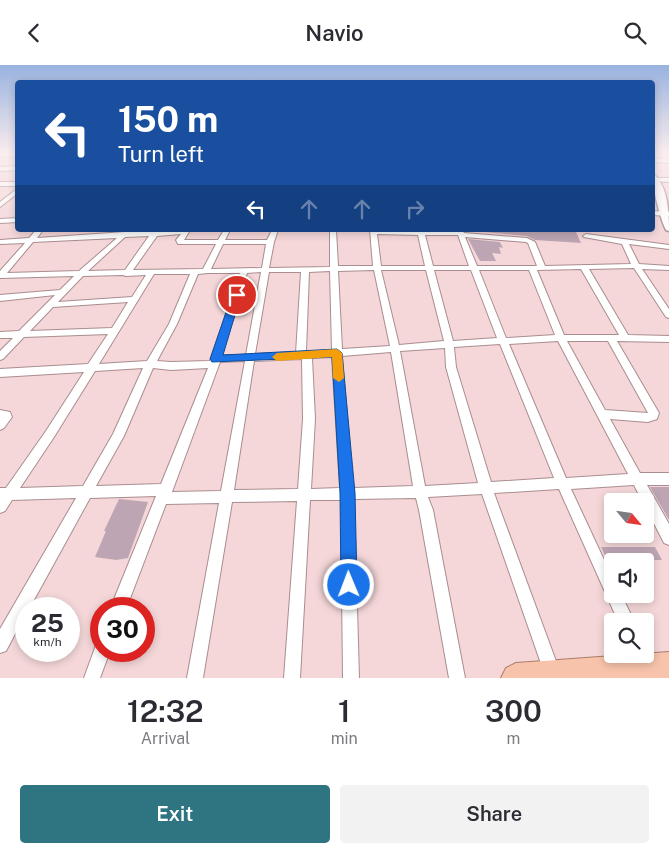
<!DOCTYPE html>
<html lang="en">
<head>
<meta charset="utf-8">
<style>
	:root { --surface:#fff; --page:#f2f2f3; --text:#2b2b33; --muted:#7c7c81; --accent:#2e7481 }
	body { margin:0; font-family:"Public Sans",sans-serif; background:var(--page); color:var(--text); height:100vh; display:flex; flex-direction:column; font-size:19px; white-space:nowrap }
	* { box-sizing:border-box; margin:0 }
	p { font-size:16px; color:var(--muted) }
	.icon { flex:none; width:28px; height:28px; fill:none; stroke:currentColor; stroke-width:2; stroke-linecap:round; stroke-linejoin:round }
	.map { position:relative; height:613px; overflow:hidden }
	.side { display:flex; flex-direction:column; background:var(--surface); flex:1 }
	.side>* { flex:none }
	.top-card { position:absolute; left:15px; top:15px; width:640px; height:152px; border-radius:5px; box-shadow:0 2px 8px #0003; background:#1a4fa0; color:#fff; overflow:hidden }
	.needle { width:32px; rotate:119deg }
	.tools { position:absolute; left:604px; top:428px; display:grid; gap:10px }
	.tools a { display:grid; place-items:center; width:50px; height:50px; border-radius:5px; background:var(--surface); box-shadow:0 2px 8px #0003; font-size:25px }
	.speed { position:absolute; left:15px; top:532px; display:flex; gap:10px; font-size:25px; font-weight:700; text-align:center }
	.speed>* { display:grid; place-content:center; width:65px; height:65px; border-radius:50%; background:var(--surface); box-shadow:0 2px 8px #0003; line-height:1 }
	.speed small { font-size:12px; font-weight:400 }
	.speed .limit { border:8px solid #d22; background:#fff; color:#111 }
	.pin { position:absolute; display:grid; place-items:center; width:42px; height:42px; color:#fff; margin:-21px; border:2px solid #fff; border-radius:50%; box-shadow:0 1px 5px #0007 }
	.me { position:absolute; width:55px; margin:-28px; rotate:359deg; stroke-linejoin:round; filter:drop-shadow(0 0 4px #0008) }
	.turn { display:flex; align-items:center; gap:18px; height:105px; padding:0 20px; font-size:22px }
	.turn .icon { width:65px; height:65px; stroke-width:2.5 }
	.turn b { display:block; font-size:35px; line-height:42px }
	.lanes { display:flex; align-items:center; height:48px; padding:0 20px; background:#0003; justify-content:center; gap:25px; direction:ltr }
	.lanes .off { opacity:.35 }
	.eta { display:flex; justify-content:space-evenly; align-items:center; height:85px; text-align:center }
	.eta b { font-size:30px; font-weight:600; line-height:35px }
	.primary-button { display:flex; gap:10px; margin-top:auto; padding:10px 20px }
	.primary-button a { flex:1; height:58px; border-radius:5px; background:var(--accent); color:#fff; font-size:20px; font-weight:600; line-height:58px; text-align:center }
	.primary-button a+a { background:var(--page); color:var(--text) }
	header { display:flex; justify-content:space-between; align-items:center; height:65px; padding:0 20px; background:var(--surface); font-size:22px; font-weight:600 }
	.map>svg:first-child { display:block }
	.building { fill:#bda5b4 }
	.lines { fill:none; stroke-linecap:round; stroke-linejoin:round }
	.minor-casing { stroke:#a98d8f; stroke-width:2 }
	.tertiary-casing { stroke:#a98d8f; stroke-width:3 }
	.trunk-casing { stroke:#ac7d6a; stroke-width:2 }
	.minor { fill:#fff; fill-rule:evenodd }
	.tertiary { fill:#fff; fill-rule:evenodd }
	.trunk { fill:#f8c3ab; fill-rule:evenodd }
	.route { fill:#1a73e8; stroke:#114b97 }
	.slow { fill:#f59e0b }
</style>
</head>
<body>
<header><svg class="icon" aria-label="back" viewBox="0 0 24 24"><path d="M15 5l-7 7 7 7"/></svg>Navio<svg class="icon" aria-label="search" viewBox="0 0 24 24"><circle cx="10" cy="10" r="6"/><path d="M15 15l6 6"/></svg></header>
<div class="map">
<svg width="669" height="613" viewBox="0 0 669 613">
	<rect width="100%" height="100%" fill="#f5d7d9"/>
	<!-- building -->
	<path class="building" d="M464 165H575L581 178 535 175 527 171Z
		M468 174 500 177 503 183 499 182 501 189 492 188 496 196H480Z
		M650 422H669V455Z
		M119 434 148 437 128 493 116 495 95 492 106 466H104Z
		M601 482H655L662 495H607Z"/>
	<g class="lines">
		<!-- minor casing -->
		<g class="minor-casing">
			<path id="minor" d="M0 88H18V91H0Z
				M652 93 669 94V98L652 97Z
				M18 101V105L0 106V102Z
				M656 113H669V117L654 116V114Z
				M0 117H18V121H0Z
				M18 123V128L0 142V137Z
				M652 146 669 147V151L652 150Z
				M18 153V157L0 158V154Z
				M36 165H43L37 173 125 167 190 165 184 175H218L224 165H230L225 175H267L272 165H278L274 177 269 203 330 202V165H336L338 201H373L370 165H462L464 168 527 173 535 177 545 201 631 199 622 179 584 172 583 171 586 169 669 180V184L629 179 639 199 669 201V205L642 204 669 244V253L666 252 634 203 589 204 628 270 669 271V277L617 276 659 348 657 354 648 357 610 354 640 408H669V420H647L669 459V480L664 478 645 441V436H642L634 420 571 424 612 512V529H621L634 556H618L559 424 494 428 560 607 558 613H546L482 429 428 432 433 445 465 613H449L419 445 416 433 354 434 359 613H343L341 435H310L300 613H284L297 436 232 437 203 613H187L219 438 166 439 126 544H110L156 431 90 433 29 544H26V548L6 586 0 588V564L76 433 12 435 5 446 0 448V423H6L46 366 84 307 0 312V304L88 299 108 269 24 272 3 294 0 295V286L13 273H0V267L19 266 55 230 0 236V230L60 225 74 211 0 213V206L25 178 0 179V175L29 173ZM181 169 176 175 178 179H216L203 204 133 205 157 171ZM377 169 418 170 425 201H381ZM425 170H458L469 201H433ZM149 171 125 205 88 206 125 172ZM465 172 526 177 528 178 537 201H477ZM117 173 79 206 7 208 33 177ZM223 179H266L262 203 211 204ZM581 204 619 270H564L537 205ZM374 205 390 281 342 284 338 206ZM381 205H426L444 276 399 280ZM434 205H471L497 273 453 276ZM479 205H529L555 270 506 273ZM330 206 332 285 306 287 309 207ZM261 207 246 290H222L247 208ZM269 207H301L296 288 255 289ZM208 208H240L210 296 171 297 157 296 177 259 198 209ZM154 209H190L169 259 147 296 99 299ZM123 210 126 211 146 210 132 232 58 237 83 211ZM128 237 112 263 30 266 53 242ZM558 276 628 409 566 413 509 279ZM567 276H608L648 348 605 345ZM500 279 554 413 491 417 456 302 454 282ZM445 283 446 302 478 418 425 421 400 286ZM391 287 413 421 353 423 342 291ZM332 292 340 423 311 424 315 354 312 293ZM302 294 303 354 298 424 234 425 254 296ZM245 296 221 426 172 427 220 297ZM143 303 113 369 83 421 20 423 54 372 95 306ZM153 303 171 305 208 303 161 419 96 421 124 371Z
				M0 345 10 347 12 352 4 363 0 365Z
				M101 578V586H110L100 613H84L96 580Z"/>
		</g>
		<!-- tertiary casing -->
		<g class="tertiary-casing">
			<path id="tertiary" d="M652 108C668 119 669 148 669 166L666 165C660 154 652 120 652 108Z"/>
		</g>
		<!-- trunk casing -->
		<g class="trunk-casing">
			<path id="trunk" d="M669 587V613H501L506 603 516 598Z"/>
		</g>
		<!-- minor -->
		<use href="#minor" class="minor"/>
		<!-- tertiary -->
		<use href="#tertiary" class="tertiary"/>
		<!-- trunk -->
		<use href="#trunk" class="trunk"/>
	</g>
	<!-- sky -->
	<linearGradient id="sky" x2="0" y2="1"><stop stop-color="#98b2df"/><stop offset="0.51" stop-color="#faedee"/><stop offset="1" stop-color="#faedee" stop-opacity="0"/></linearGradient>
	<rect width="669" height="173" fill="url(#sky)"/>
	<!-- route -->
	<path class="route" d="M237 227 241 230 223 290 337 284 342 288 355 428 357 520 355 526 349 529 343 526 341 520 340 428 332 292 212 297 210 294 232 230Z"/>
	<!-- slow -->
	<path class="slow" d="M337 284 342 288 344 313 339 317 333 313 332 292 277 296 272 292 277 288Z"/>
</svg>
<div class="tools">
<a><svg class="needle" viewBox="-14 -14 28 28"><path d="M0-13l5 13h-10z" fill="#e53935"/><path d="M0 13l5-13h-10z" fill="#7c7c81"/></svg></a>
<a><svg class="icon" aria-label="sound" viewBox="0 0 24 24"><path d="M4 9h4l5-4v14l-5-4H4zM17 9q2 3 0 6"/></svg></a>
<a><svg class="icon" aria-label="search" viewBox="0 0 24 24"><circle cx="10" cy="10" r="6"/><path d="M15 15l6 6"/></svg></a>
</div>
<div class="speed"><div>25<small>km/h</small></div><div class="limit">30</div></div>
<div class="pin" style="left:237px;top:230px;background:#d93025"><svg class="icon" aria-label="arrive" viewBox="0 0 24 24"><path d="M6 21V4h12l-3 4 3 4H6"/></svg></div>
<svg class="me" style="left:349px;top:520px" viewBox="-20 -20 40 40"><circle r="17" fill="#1a73e8" stroke="#fff" stroke-width="3"/><path d="M0-11L8 9 0 5-8 9z" fill="#fff"/></svg>
<div class="top-card">
<div class="turn"><svg class="icon" aria-label="left" viewBox="0 0 24 24"><path d="M17 20v-9H6M10 6l-5 5 5 5"/></svg><div><b>150 m</b>Turn left</div></div>
<div class="lanes"><svg class="icon" aria-label="left" viewBox="0 0 24 24"><path d="M17 20v-9H6M10 6l-5 5 5 5"/></svg><svg class="icon off" aria-label="ahead" viewBox="0 0 24 24"><path d="M12 20V5M6 11l6-6 6 6"/></svg><svg class="icon off" aria-label="ahead" viewBox="0 0 24 24"><path d="M12 20V5M6 11l6-6 6 6"/></svg><svg class="icon off" aria-label="right" viewBox="0 0 24 24"><path d="M7 20v-9h11M14 6l5 5-5 5"/></svg></div>
</div>
</div>
<section class="side">
<div class="eta">
<div><b>12:32</b><p>Arrival</p></div>
<div><b>1</b><p>min</p></div>
<div><b>300</b><p>m</p></div>
</div>
<div class="primary-button"><a>Exit</a><a>Share</a></div>
</section>
</body>
</html>
